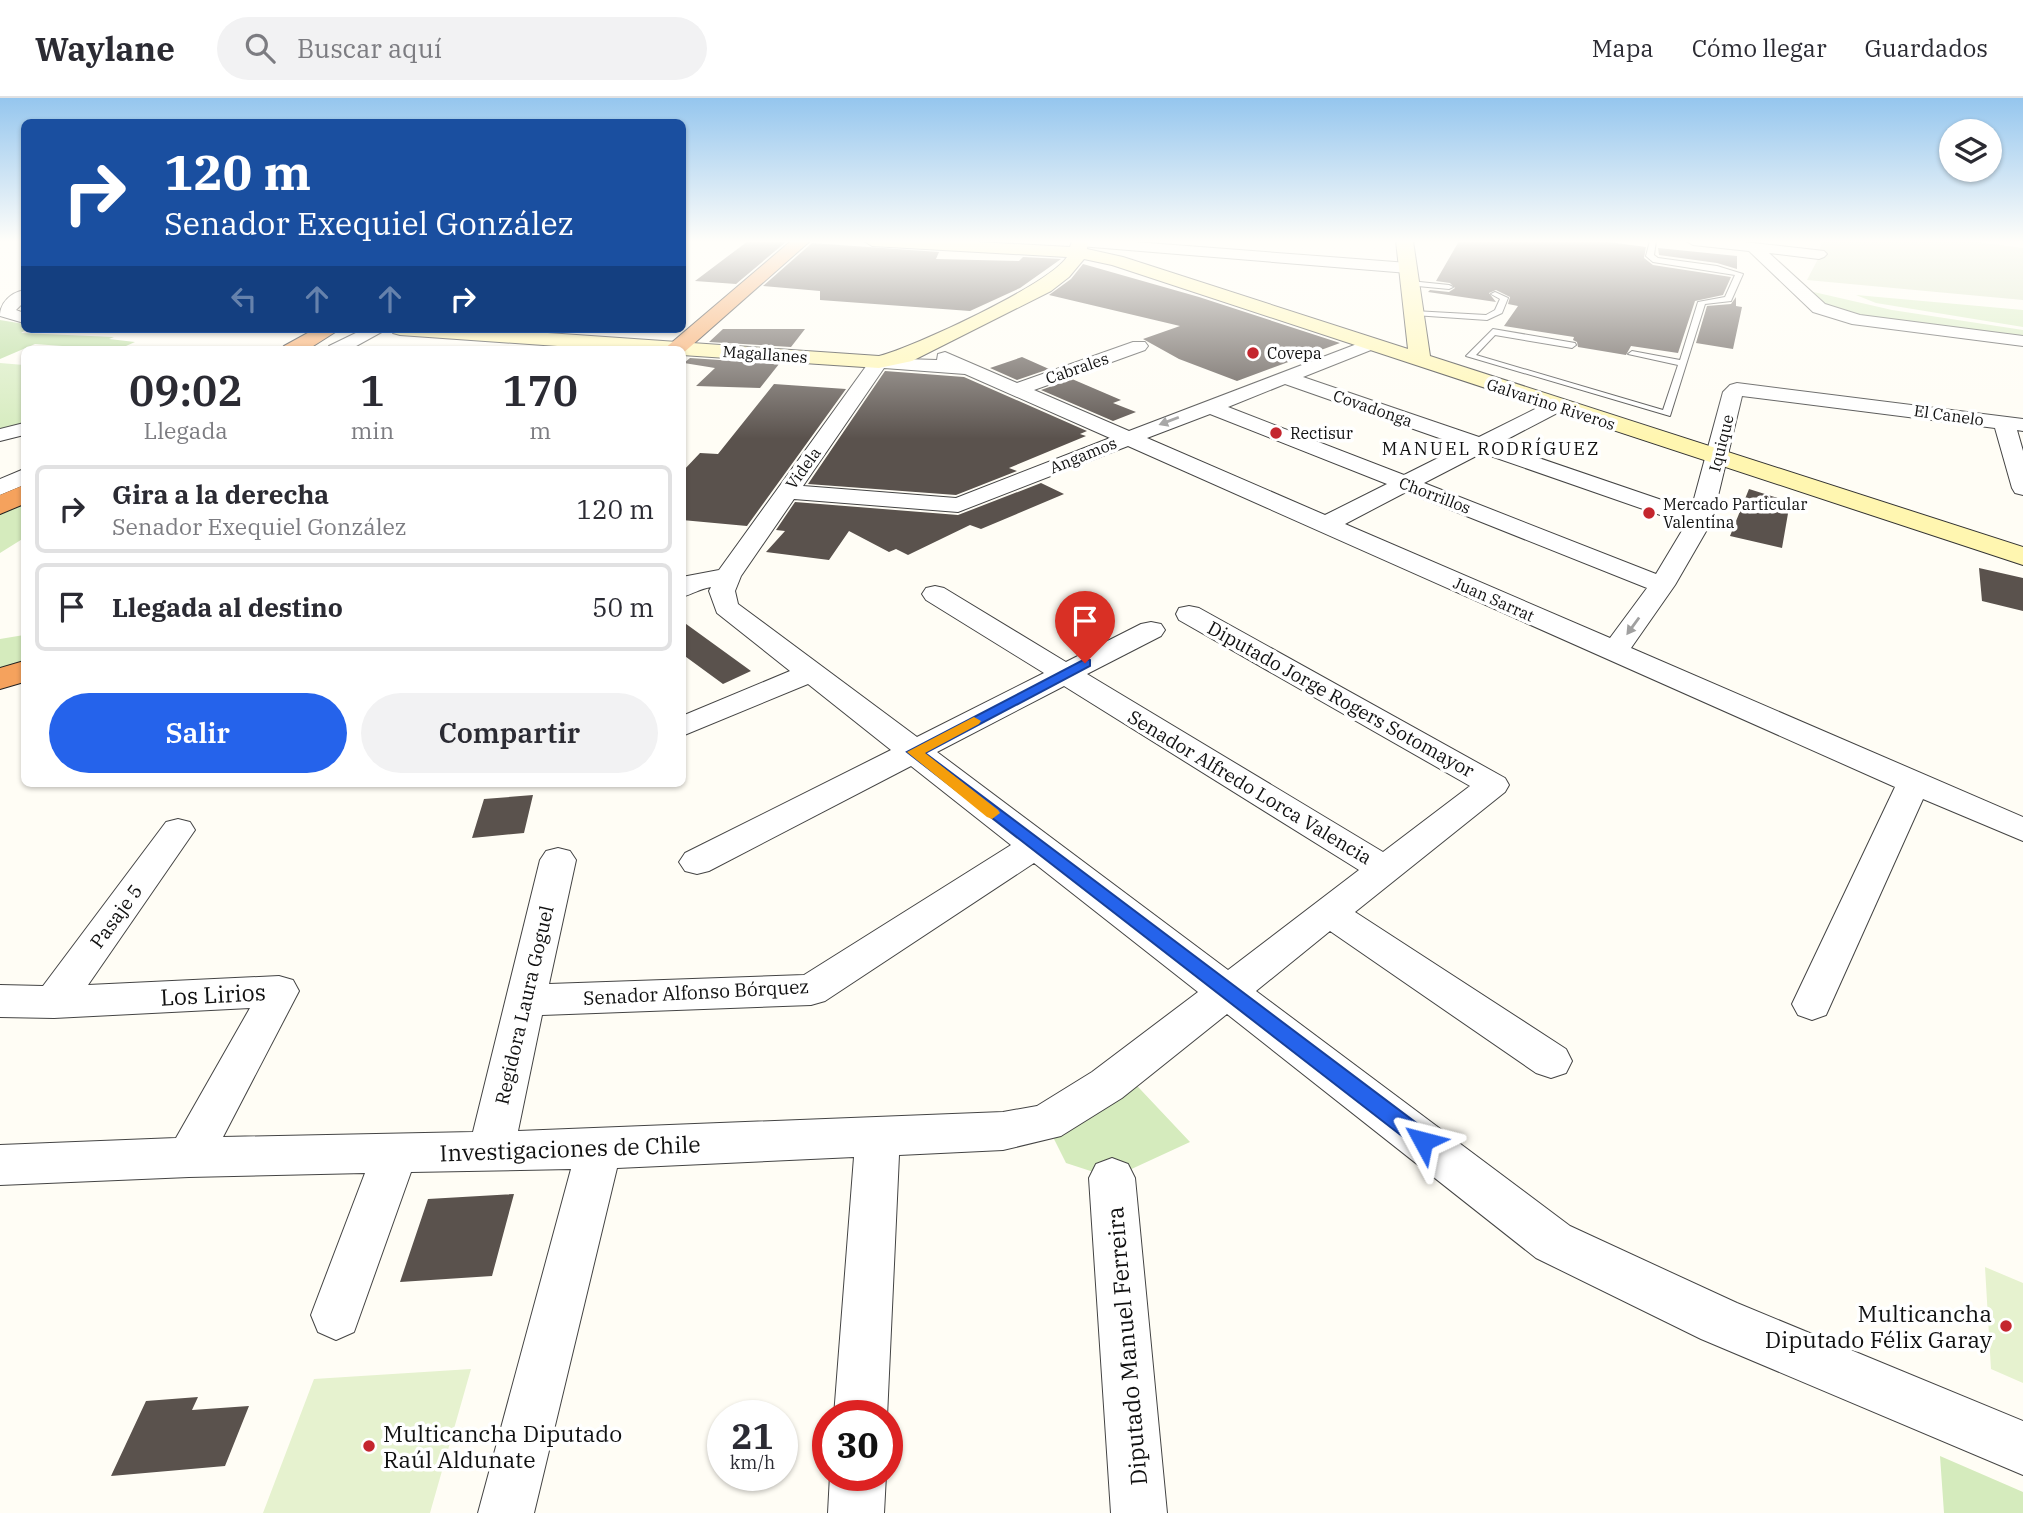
<!DOCTYPE html>
<html lang="es">
<head>
<meta charset="utf-8">
<style>
	:root { --surface:#fff; --page:#f2f2f3; --text:#2b2b33; --muted:#7c7c81; --line:#e1e1e2; --accent:#2563eb }
	body { margin:0; font-family:"IBM Plex Serif",serif; background:var(--page); color:var(--text); height:100vh; display:flex; flex-direction:column; font-size:26px; white-space:nowrap }
	* { box-sizing:border-box; margin:0 }
	p { font-size:23px; color:var(--muted) }
	.icon { flex:none; width:38px; height:38px; fill:none; stroke:currentColor; stroke-width:2; stroke-linecap:round; stroke-linejoin:round }
	.map { position:relative; flex:1; overflow:hidden }
	.details { position:absolute; left:21px; top:248px; width:665px; height:441px; display:flex; flex-direction:column; background:var(--surface); border-radius:10px; box-shadow:0 2px 5px #0004 }
	.details>* { flex:none }
	.hud { position:absolute; left:21px; top:21px; width:665px; height:214px; border-radius:10px; box-shadow:0 2px 5px #0004; background:#1a4fa0; color:#fff; overflow:hidden }
	.tools { position:absolute; left:1939px; top:21px; display:grid; gap:14px }
	.tools a { display:grid; place-items:center; width:63px; height:63px; border-radius:50%; background:var(--surface); box-shadow:0 2px 5px #0004; font-size:35px }
	.speed { position:absolute; left:707px; top:1302px; display:flex; gap:14px; font-size:35px; font-weight:700; text-align:center }
	.speed>* { display:grid; place-content:center; width:91px; height:91px; border-radius:50%; background:var(--surface); box-shadow:0 2px 5px #0004; line-height:1 }
	.speed small { font-size:18px; font-weight:400 }
	.speed .limit { border:10px solid #d22; background:#fff; color:#111 }
	.pin { position:absolute; display:grid; place-items:center; width:60px; height:60px; color:#fff; margin:-72px -30px; border-radius:50% 50% 50% 0; rotate:-45deg; box-shadow:0 0 7px #0007 }
	.pin .icon { rotate:45deg }
	.me { position:absolute; width:77px; margin:-38px; rotate:308deg; stroke-linejoin:round; filter:drop-shadow(0 0 5px #0008) }
	.turn { display:flex; align-items:center; gap:24px; height:147px; padding:0 28px; font-size:32px }
	.turn .icon { width:91px; height:91px; stroke-width:2.5 }
	.turn b { display:block; font-size:49px; line-height:60px }
	.lanes { display:flex; align-items:center; height:66px; padding:0 28px; background:#0003; justify-content:center; gap:35px; direction:ltr }
	.lanes .off { opacity:.35 }
	.eta { display:flex; justify-content:space-evenly; align-items:center; height:119px; text-align:center }
	.eta b { font-size:42px; font-weight:600; line-height:49px }
	.button { display:flex; gap:14px; margin-top:auto; padding:14px 28px }
	.button a { flex:1; height:80px; border-radius:42px; background:var(--accent); color:#fff; font-size:28px; font-weight:600; line-height:80px; text-align:center }
	.button a+a { background:var(--page); color:var(--text) }
	ul { padding:0; list-style:none }
	li { display:flex; align-items:center; gap:21px; height:88px; margin:0 14px 10px; padding:0 14px; border:4px solid var(--line); border-radius:10px }
	li div { flex:1 }
	li b { display:block; font-size:26px }
	li em { font-style:normal }
	header { display:flex; align-items:center; gap:42px; box-sizing:border-box; height:98px; padding:0 35px; background:var(--surface); border-bottom:2px solid var(--line) }
	header strong { font-size:33px }
	nav { display:flex; gap:38px; margin-inline-start:auto; font-size:24px }
	.search { width:490px; height:63px; background:var(--page); display:flex; align-items:center; gap:18px; box-sizing:border-box; padding:0 24px; border-radius:38px; color:var(--muted); font-size:26px }
	.map>svg:first-child { display:block }
	.green { fill:#d5ebbd }
	.forest { fill:#b9dc9c }
	.cemetery { fill:#d9e3c4 }
	.pitch { fill:#e6f2cf }
	.building { fill:#5a524d }
	.lines { fill:none; stroke-linecap:round; stroke-linejoin:round }
	.lane-casing { stroke:#444; stroke-width:2 }
	.street-casing { stroke:#444; stroke-width:2 }
	.secondary-casing { stroke:#333; stroke-width:2 }
	.highway-casing { stroke:#222; stroke-width:2 }
	.lane { fill:#fff; fill-rule:evenodd }
	.street { fill:#fff; fill-rule:evenodd }
	.secondary { fill:#fff6b0; fill-rule:evenodd }
	.highway { fill:#f5a25d; fill-rule:evenodd }
	.oneway { fill:#a0a0a0 }
	.route { fill:#2563eb; stroke:#184099; stroke-width:2 }
	.slow { fill:#f59e0b }
	.poi-dot { fill:#c4262e; stroke:#fff; stroke-width:2.5 }
	.labels { text-anchor:middle; dominant-baseline:central; stroke-width:7; stroke-linejoin:round; paint-order:stroke }
	.far-poi-label { font-size:16px; fill:#111; stroke:#fff; text-anchor:start }
	.far-street-label { font-size:16px; fill:#111; stroke:#fff }
	.far-neighbourhood-label { font-size:18px; letter-spacing:2px; fill:#111; stroke:#fff }
	.street-label { font-size:19px; fill:#111; stroke:#fff }
	.near-street-label { font-size:23px; fill:#111; stroke:#fff }
	.near-poi-label { font-size:23px; fill:#111; stroke:#fff; text-anchor:end }
</style>
</head>
<body>
<header>
<strong>Waylane</strong>
<div class="search"><svg class="icon" aria-label="search" viewBox="0 0 24 24"><circle cx="10" cy="10" r="6"/><path d="M15 15l6 6"/></svg>Buscar aquí</div>
<nav><a>Mapa</a><a>Cómo llegar</a><a>Guardados</a></nav>
</header>
<div class="map">
<svg width="2023" height="1415" viewBox="0 0 2023 1415">
	<rect width="100%" height="100%" fill="#fffdf5"/>
	<!-- green -->
	<path class="green" d="M1805 192 1892 212 2023 232V242L1835 215Z
		M1856 197 2023 212V229L1876 205Z
		M0 265 24 267V326L0 333Z
		M24 401V440L0 455V414Z
		M24 537V566L0 574V541Z
		M1124 974 1190 1044 1112 1080 1066 1065 1046 1025Z
		M1940 1358 2023 1394V1415H1944Z"/>
	<!-- forest -->
	<path class="forest" d="M0 222 24 226V231H27L21 235 114 239 109 241 135 244 117 252 35 246 0 261Z"/>
	<!-- cemetery -->
	<path class="cemetery" d="M1821 143H1970L2023 150V202L1807 182 1819 159Z"/>
	<!-- pitch -->
	<path class="pitch" d="M1985 1169 2023 1185V1285L1991 1271Z
		M471 1271 430 1415H263L314 1281Z"/>
	<!-- building -->
	<path class="building" d="M748 143H787L736 186 695 183Z
		M1459 143H1601L1646 149 1644 160 1653 167 1731 179 1723 197 1695 203 1678 255 1631 248 1626 257 1578 249 1577 244 1573 242 1574 239 1504 228 1518 208 1508 206 1510 199 1496 192 1489 195 1496 204 1428 194 1430 192 1449 194 1455 190 1450 185 1436 183Z
		M812 145 939 154 936 161 1019 163 1023 159 1061 161 1020 190 970 213 820 202V193L763 188Z
		M1658 150 1737 158V171L1717 165 1659 157Z
		M1083 166 1199 199 1340 245 1237 283 1179 261 1143 241 1180 228 1049 197 1071 181Z
		M1736 199V208L1742 209 1733 251 1696 245 1707 208 1731 206Z
		M723 231H805L791 249 709 244Z
		M1022 259 1049 271 1017 282 990 270Z
		M690 260 779 266 760 290 696 288 715 270 684 265Z
		M885 273 964 279 1087 333 1080 336 1086 338 1009 370 1017 373 956 397 808 386Z
		M1072 281 1121 302 1113 305 1136 314 1113 323 1041 292Z
		M774 286 846 291 747 428 682 422V374L700 355 718 356Z
		M1041 385 1064 396 981 431 970 427 908 457 896 451 889 454 849 433 829 462 766 454 785 433 776 432 795 404 958 417Z
		M1749 391 1790 404 1782 450 1730 438Z
		M1979 470 2023 480V513L1982 503Z
		M682 523 751 573 723 586 682 556Z
		M533 697 524 735 472 740 484 701Z
		M514 1096 492 1178 400 1184 428 1101Z
		M198 1299 192 1312 249 1308 225 1368 111 1378 146 1303Z"/>
	<g class="lines">
		<!-- lane casing -->
		<g class="lane-casing">
			<path id="lane" d="M1650 143H1656L1654 157 1658 160 1717 168 1743 176 1731 203 1705 206 1670 318 1466 258 1493 231 1575 245 1576 247 1572 250 1495 237 1476 257 1663 312 1678 267 1628 256 1632 253 1680 262 1698 204 1725 199 1735 177 1653 164 1646 158Z
				M1410 183 1449 187 1453 189 1449 191 1407 187Z
				M1495 194 1508 200 1502 215 1487 222 1414 217 1410 215 1414 213 1486 217 1495 212 1500 201 1491 196Z"/>
		</g>
		<!-- street casing -->
		<g class="street-casing">
			<path id="street" d="M1073 143H1122L1408 165 1416 170 1408 175 1080 148 1075 147Z
				M1686 143H1735L1824 153 1827 156 1824 159 1819 161 1769 155 1825 206 1860 217 2023 238V248L1852 226 1813 214 1749 153 1693 147Z
				M24 192V204L16 212 24 215V225L0 218C0 204 11 195 24 192Z
				M364 231H387L349 252H326L329 248Z
				M1370 241 1376 242 1379 246 1376 250 1303 279 1479 339 1549 304H1563L1566 308 1563 312 1498 346 1691 412 1723 294 1730 287 1737 285 2023 321V333L2017 332 2023 353V397L2015 395 2012 390 1995 330 1742 298 1712 423 1675 487 1631 550 2023 719V743L1923 701 1826 917 1812 922 1798 917 1792 906 1895 689 1128 348 958 414 794 401 741 478 735 493 738 506 917 639 1044 575 926 502 922 496 926 490 935 488 944 490 1066 564 1141 526 1151 524 1161 526 1165 532 1161 538 1087 576 1383 754 1470 688 1179 522 1176 516 1179 510 1189 508 1199 510 1505 680 1509 687 1505 694 1355 814 1566 951 1572 963 1566 975 1551 980 1536 975 1330 833 1256 893 1570 1128 1737 1205 2023 1323V1377L1701 1241 1536 1160 1227 916 1122 1000 1061 1038 1003 1052 899 1057 887 1319 834 1318 854 1059 617 1070 534 1415H478L571 1071 411 1074 354 1234 336 1242 318 1234 311 1217 365 1075 189 1079 0 1087V1047L176 1040 250 910 54 920 0 919V887L43 888 166 724 178 721 190 724 195 732 88 887 279 878 293 882 299 893 223 1039 473 1034 540 762 546 753 558 750 570 753 576 762 549 886 804 877 1011 747 911 668 709 773 697 776 685 773 679 764 685 755 891 652 808 586 682 638V618L790 573 717 515 709 493 711 489C699 491 693 496 682 499V479L719 472 872 260 937 262 938 256 945 254 1017 285 1133 244H1145L1148 248 1145 252 1034 292 1129 333ZM884 270 965 276 1110 340 956 400 803 388ZM1285 286 1462 348 1404 377 1228 309ZM1210 316 1387 386 1325 417 1147 340ZM1482 355 1686 426 1656 476 1424 385ZM1406 394 1647 490 1610 540 1345 426ZM1064 588 1359 772 1228 872 937 654ZM1034 765 1198 894 1092 974 1037 1008 1003 1014 518 1033 542 917 811 907 825 903Z
				M24 325V337L0 343V331Z
				M24 371V387L0 397V381Z
				M1112 1060 1128 1066 1135 1080 1167 1415H1111L1089 1080 1096 1066Z
				M830 1377H886L884 1415H828Z"/>
		</g>
		<!-- secondary casing -->
		<g class="secondary-casing">
			<path id="secondary" d="M864 143H960L1070 149 1072 143H1088L1087 151 1123 159 1408 251 1396 143H1413L1430 258 2023 449V467L1112 167 1084 161 1069 179 1051 193 912 263 879 270 682 257V252H614L400 237 393 235 390 231H490L879 258C914 249 1048 187 1067 159L872 148Z"/>
		</g>
		<!-- highway casing -->
		<g class="highway-casing">
			<path id="highway" d="M791 143H810L682 256V252H663Z
				M315 231H340L307 252H280L284 248Z
				M24 387V406L0 416V397Z
				M24 563V584L0 591V570Z"/>
		</g>
		<!-- lane -->
		<use href="#lane" class="lane"/>
		<!-- street -->
		<use href="#street" class="street"/>
		<!-- secondary -->
		<use href="#secondary" class="secondary"/>
		<!-- highway -->
		<use href="#highway" class="highway"/>
	</g>
	<!-- one-way arrows -->
	<defs><path id="oneway-solid" d="M-6-.8H1V-3.2L6.5 0L1 3.2V.8H-6Z" transform="scale(1.75)"/></defs>
	<g class="oneway">
		<use href="#oneway-solid" transform="translate(1169 323) rotate(159)"/>
		<use href="#oneway-solid" transform="translate(1633 528) rotate(126)"/>
	</g>
	<!-- sky -->
	<linearGradient id="sky" x2="0" y2="1"><stop stop-color="#95c6ee"/><stop offset="0.42" stop-color="#fffefa"/><stop offset="1" stop-color="#fffefa" stop-opacity="0"/></linearGradient>
	<rect width="2023" height="341" fill="url(#sky)"/>
	<!-- route -->
	<path class="route" d="M1085 561 1090 562V568L925 655 1431 1036 1434 1043 1431 1049 1423 1052 1416 1049 907 654Z"/>
	<!-- slow -->
	<path class="slow" d="M974 619 981 623 979 626 925 655 998 712 1000 715 992 721 987 719 907 654Z"/>
	<!-- markers -->
	<g class="poi-dot">
		<circle cx="1253" cy="255" r="7"/>
		<circle cx="1276" cy="335" r="7"/>
		<circle cx="1649" cy="415" r="7"/>
		<circle cx="2006" cy="1228" r="7"/>
		<circle cx="369" cy="1348" r="7"/>
	</g>
	<g class="labels">
		<!-- far-poi labels -->
		<g class="far-poi-label">
			<text x="1267" y="255">Covepa</text>
			<text x="1290" y="335">Rectisur</text>
			<text x="1663" y="406">Mercado Particular<tspan x="1663" dy="18">Valentina</tspan></text>
		</g>
		<!-- far-street labels -->
		<g class="far-street-label">
			<text transform="translate(765 256) rotate(4)">Magallanes</text>
			<text transform="translate(1077 270) rotate(-19)">Cabrales</text>
			<text transform="translate(1551 306) rotate(18)">Galvarino Riveros</text>
			<text transform="translate(1373 310) rotate(19)">Covadonga</text>
			<text transform="translate(1949 317) rotate(8)">El Canelo</text>
			<text transform="translate(1721 345) rotate(-76)">Iquique</text>
			<text transform="translate(1083 357) rotate(-22)">Angamos</text>
			<text transform="translate(803 370) rotate(-54)">Videla</text>
			<text transform="translate(1435 397) rotate(21)">Chorrillos</text>
			<text transform="translate(1494 501) rotate(24)">Juan Sarrat</text>
		</g>
		<!-- far-neighbourhood labels -->
		<g class="far-neighbourhood-label">
			<text x="1491" y="350">MANUEL RODRÍGUEZ</text>
		</g>
		<!-- street labels -->
		<g class="street-label">
			<text transform="translate(1341 601) rotate(29)">Diputado Jorge Rogers Sotomayor</text>
			<text transform="translate(1250 689) rotate(31)">Senador Alfredo Lorca Valencia</text>
			<text transform="translate(116 818) rotate(-54)">Pasaje 5</text>
			<text transform="translate(696 894) rotate(-3)">Senador Alfonso Bórquez</text>
			<text transform="translate(524 907) rotate(-77)">Regidora Laura Goguel</text>
		</g>
		<!-- near-street labels -->
		<g class="near-street-label">
			<text transform="translate(213 896) rotate(-3)">Los Lirios</text>
			<text transform="translate(570 1050) rotate(-2)">Investigaciones de Chile</text>
			<text transform="translate(1126 1248) rotate(-95)">Diputado Manuel Ferreira</text>
		</g>
		<!-- near-poi labels -->
		<g class="near-poi-label">
			<text x="1992" y="1215">Multicancha<tspan x="1992" dy="26">Diputado Félix Garay</tspan></text>
			<text x="383" y="1335" text-anchor="start">Multicancha Diputado<tspan x="383" dy="26">Raúl Aldunate</tspan></text>
		</g>
	</g>
</svg>
<div class="tools">
<a><svg class="icon" aria-label="layers" viewBox="0 0 24 24"><path d="M12 4l9 5-9 5-9-5zM3 14l9 5 9-5"/></svg></a>
</div>
<div class="speed"><div>21<small>km/h</small></div><div class="limit">30</div></div>
<div class="pin" style="left:1085px;top:565px;background:#d93025"><svg class="icon" aria-label="arrive" viewBox="0 0 24 24"><path d="M6 21V4h12l-3 4 3 4H6"/></svg></div>
<svg class="me" style="left:1423px;top:1043px" viewBox="-20 -20 40 40"><path d="M0-17L14 15 0 8-14 15z" fill="#2563eb" stroke="#fff" stroke-width="4"/></svg>
<div class="hud">
<div class="turn"><svg class="icon" aria-label="right" viewBox="0 0 24 24"><path d="M7 20v-9h11M14 6l5 5-5 5"/></svg><div><b>120 m</b>Senador Exequiel González</div></div>
<div class="lanes"><svg class="icon off" aria-label="left" viewBox="0 0 24 24"><path d="M17 20v-9H6M10 6l-5 5 5 5"/></svg><svg class="icon off" aria-label="ahead" viewBox="0 0 24 24"><path d="M12 20V5M6 11l6-6 6 6"/></svg><svg class="icon off" aria-label="ahead" viewBox="0 0 24 24"><path d="M12 20V5M6 11l6-6 6 6"/></svg><svg class="icon" aria-label="right" viewBox="0 0 24 24"><path d="M7 20v-9h11M14 6l5 5-5 5"/></svg></div>
</div>
<section class="details">
<div class="eta">
<div><b>09:02</b><p>Llegada</p></div>
<div><b>1</b><p>min</p></div>
<div><b>170</b><p>m</p></div>
</div>
<ul>
<li><svg class="icon" aria-label="right" viewBox="0 0 24 24"><path d="M7 20v-9h11M14 6l5 5-5 5"/></svg><div><b>Gira a la derecha</b><p>Senador Exequiel González</p></div><em>120 m</em></li>
<li><svg class="icon" aria-label="arrive" viewBox="0 0 24 24"><path d="M6 21V4h12l-3 4 3 4H6"/></svg><div><b>Llegada al destino</b></div><em>50 m</em></li>
</ul>
<div class="button"><a>Salir</a><a>Compartir</a></div>
</section>
</div>
</body>
</html>
